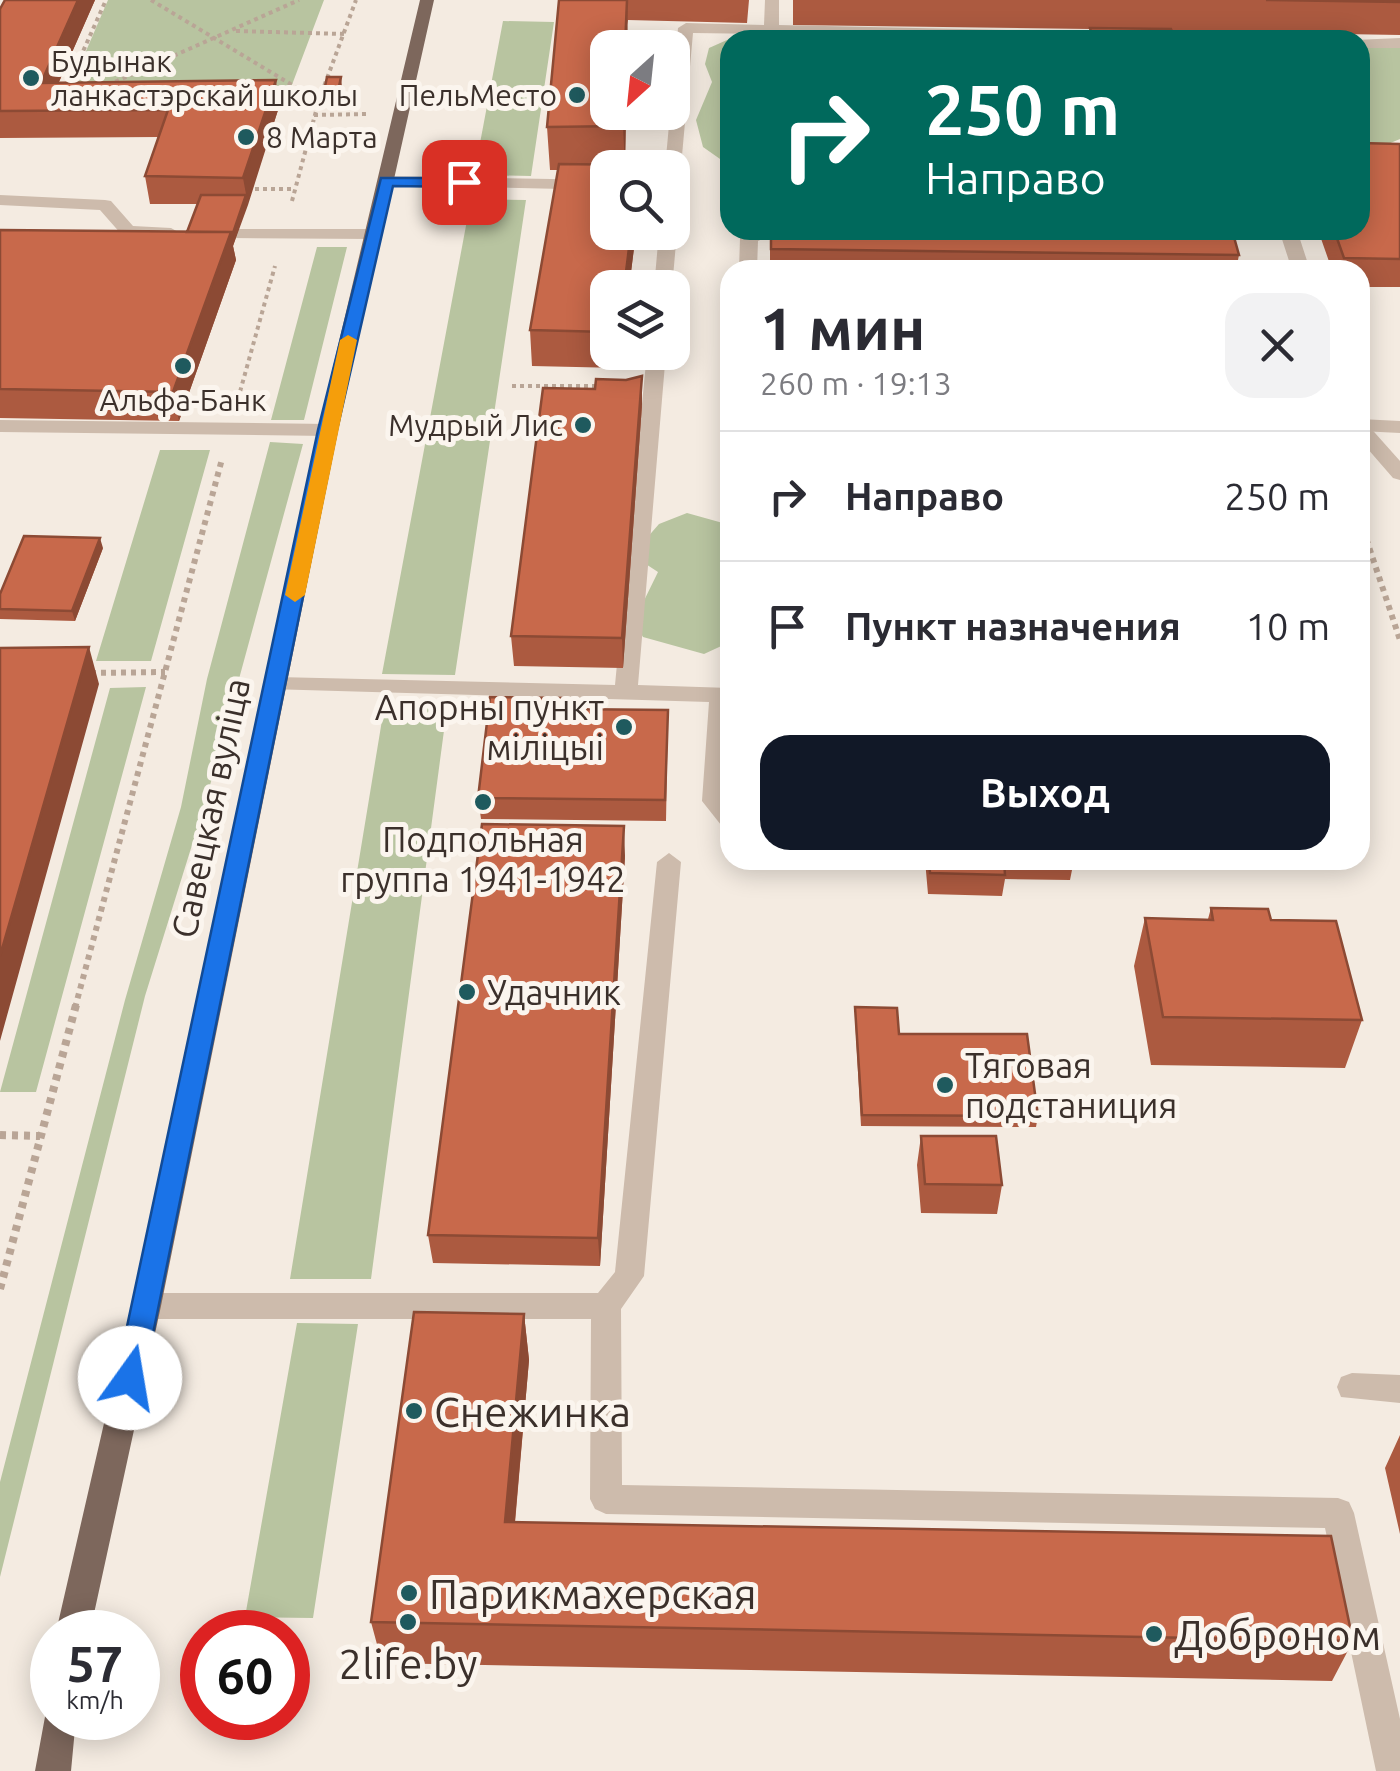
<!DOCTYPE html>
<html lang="ru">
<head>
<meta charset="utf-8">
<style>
	:root { --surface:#fff; --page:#f2f2f3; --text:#2b2b33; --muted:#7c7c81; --line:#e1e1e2; --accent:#111827 }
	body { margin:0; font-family:Ubuntu,sans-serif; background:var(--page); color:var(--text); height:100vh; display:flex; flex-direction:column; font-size:38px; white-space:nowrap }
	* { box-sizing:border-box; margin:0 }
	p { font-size:32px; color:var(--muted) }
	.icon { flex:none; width:55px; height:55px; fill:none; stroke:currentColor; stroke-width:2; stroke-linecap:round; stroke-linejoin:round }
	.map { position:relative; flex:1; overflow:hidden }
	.side { position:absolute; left:720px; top:260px; width:650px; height:610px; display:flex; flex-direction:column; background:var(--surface); border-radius:30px; box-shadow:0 5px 25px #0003 }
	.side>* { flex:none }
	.guide { position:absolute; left:720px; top:30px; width:650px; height:210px; border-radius:30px; box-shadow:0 5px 25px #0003; background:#00695c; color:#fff; overflow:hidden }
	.needle { width:65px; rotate:207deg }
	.tools { position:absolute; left:590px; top:30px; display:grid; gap:20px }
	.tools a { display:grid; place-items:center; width:100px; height:100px; border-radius:20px; background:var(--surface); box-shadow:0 5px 25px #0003; font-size:50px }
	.speed { position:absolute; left:30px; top:1610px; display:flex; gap:20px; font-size:50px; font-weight:700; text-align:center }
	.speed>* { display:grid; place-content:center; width:130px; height:130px; border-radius:50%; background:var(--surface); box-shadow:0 5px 25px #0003; line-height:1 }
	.speed small { font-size:25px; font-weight:400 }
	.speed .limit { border:15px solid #d22; background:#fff; color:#111 }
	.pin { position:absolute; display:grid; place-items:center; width:85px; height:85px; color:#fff; margin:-42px; border-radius:20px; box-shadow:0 5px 15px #0006 }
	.me { position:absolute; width:110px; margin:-55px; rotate:13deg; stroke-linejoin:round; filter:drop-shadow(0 0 8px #0008) }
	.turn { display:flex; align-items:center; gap:35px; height:210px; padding:0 40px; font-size:45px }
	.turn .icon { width:130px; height:130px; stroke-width:2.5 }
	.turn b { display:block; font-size:70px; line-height:85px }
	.round { display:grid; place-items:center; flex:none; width:105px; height:105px; border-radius:30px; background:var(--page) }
	.head { display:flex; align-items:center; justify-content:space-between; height:170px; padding:0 40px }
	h1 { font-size:60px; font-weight:600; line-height:75px }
	.primary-button { display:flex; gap:20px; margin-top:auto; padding:20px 40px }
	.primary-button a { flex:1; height:115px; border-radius:30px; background:var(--accent); color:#fff; font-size:40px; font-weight:600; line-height:115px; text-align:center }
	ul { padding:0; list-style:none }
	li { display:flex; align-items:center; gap:30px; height:130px; padding:0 40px; border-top:2px solid var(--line) }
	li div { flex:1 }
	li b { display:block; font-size:38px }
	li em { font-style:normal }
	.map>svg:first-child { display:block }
	.green { fill:#b8c4a0 }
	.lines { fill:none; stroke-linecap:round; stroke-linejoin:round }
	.path-far2 { stroke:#b9a596; stroke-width:4; stroke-dasharray:4 4; stroke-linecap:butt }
	.path-far1 { stroke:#b9a596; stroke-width:6; stroke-dasharray:5 5; stroke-linecap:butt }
	.path { stroke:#b9a596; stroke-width:8; stroke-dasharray:6 6; stroke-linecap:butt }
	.service { fill:#cdbbac; fill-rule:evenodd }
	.minor { fill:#cdbbac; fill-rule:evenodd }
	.primary { fill:#7d675c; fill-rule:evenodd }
	.wall { fill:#ac5a40 }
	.shaded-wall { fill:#8c4a34 }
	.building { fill:#c8694b; stroke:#8c4a34; stroke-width:2.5 }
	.route { fill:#1a73e8; stroke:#114b97; stroke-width:2.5 }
	.slow { fill:#f59e0b }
	.poi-dot { fill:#1f5a5e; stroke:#fbf5ee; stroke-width:4 }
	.labels { text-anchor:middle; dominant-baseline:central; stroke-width:10; stroke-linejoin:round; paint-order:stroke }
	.far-poi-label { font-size:30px; fill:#3b302b; stroke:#fbf5ee; text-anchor:start }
	.poi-label { font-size:35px; fill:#3b302b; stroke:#fbf5ee; text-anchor:start }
	.street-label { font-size:35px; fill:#3b302b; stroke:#fbf5ee }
	.near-poi-label { font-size:42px; fill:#3b302b; stroke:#fbf5ee; text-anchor:start }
</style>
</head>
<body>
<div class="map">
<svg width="1400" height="1771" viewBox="0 0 1400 1771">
	<rect width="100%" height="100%" fill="#f4ebe1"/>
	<!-- green -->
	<path class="green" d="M108 0H324L287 98 64 102Z
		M503 21 554 22 531 176 474 175Z
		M736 36 769 35 1000 40H730V166L703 147 696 120 712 82 705 64 709 48Z
		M1360 47 1400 48V139L1388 144H1360Z
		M471 199 526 200 455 675 382 674Z
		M317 247H347L304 420H271Z
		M270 442 303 444 206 800 145 996 0 1577V1482L125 1000 181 807 207 679Z
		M160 450H210L151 661H96Z
		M687 513 730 525V642L704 654 643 637 634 621 658 572 632 555 659 524Z
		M146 687 36 1092H0L110 688Z
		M384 708H447L371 1279H290Z
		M297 1323 358 1324 313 1618 245 1617Z"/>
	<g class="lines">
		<!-- path-far2 -->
		<path class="path-far2" d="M151 0 317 100
			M236 31 345 34
			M108 85 299 0
			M67 87 106 0
			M275 101 319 100
			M314 115 368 114
			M255 189H294
			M292 201 319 100 356 0
			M512 386H603
			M238 399 275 266"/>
		<!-- path-far1 -->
		<path class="path-far1" d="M1360 520 1400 640
			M91 673 165 672
			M75 1008 222 459"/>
		<!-- path -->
		<path class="path" d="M0 1135 40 1136
			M0 1289 76 1005"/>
		<!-- service -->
		<path class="service" d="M765 0H779V25L1241 35 1249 40 693 33 680 178 672 183V168H665L678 28 686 23 764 25Z
			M1400 38V48H1360V40H1354Z
			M386 176 608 180V190L380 185 378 181Z
			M0 195 105 200 111 201 133 226 171 228 180 233 171 238 128 236 122 235 100 210 0 205Z
			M672 228 677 232 672 288H654L659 232H672Z
			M237 229H373L382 234 373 239 231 238V230Z
			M755 230H781L758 241 757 270H739L740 238Z
			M1279 230H1297L1310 270H1292Z
			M647 352H666L638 685 730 688 726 799 730 803V827L721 825 702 801 709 702 269 689 266 684 269 679 277 677 615 685Z
			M0 420 328 424 338 430 328 436 0 432Z
			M1360 422 1367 424 1400 461V480L1393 478 1360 440Z
			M669 853 681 862 644 1276 621 1309 622 1485 1338 1498 1349 1502 1354 1513 1400 1719V1771H1376L1325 1528 606 1514 595 1509 590 1499 591 1319H146L135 1315 131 1306 135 1297 146 1293H598L615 1272 657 862Z
			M1352 1373 1400 1375V1403L1341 1397 1337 1387 1341 1377Z"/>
		<!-- minor -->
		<path class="minor" d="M1360 419 1400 421V433L1360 431Z"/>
		<!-- primary -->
		<path class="primary" d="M420 0H434L338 430 161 1306 90 1632H56L131 1306 318 430Z
			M52 1704V1718H76L71 1771H35L47 1706Z"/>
	</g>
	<!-- wall -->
	<path class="wall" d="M5 0H95L59 82 279 107 233 246 236 260 179 421 0 418V230L187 232 197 204H150L145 176 159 137 0 138V9Z
		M559 0H749L747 23 628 20 608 112H626L625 165 636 232 629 288H608V352H621L620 368 532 366 530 330 558 170H550L547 127Z
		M793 0H1400V35L1172 31 1175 40H1088L1090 29 793 25Z
		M342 87 338 105H324L323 96Z
		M1400 144V287H1360V270H1332L1318 230H1360Z
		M770 230 1239 255 1236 270H770Z
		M642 405 623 668 514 666 511 636Z
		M103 548 75 621 0 619V594Z
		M565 709 668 710 666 821 481 819 478 798Z
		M625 856 600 1266 433 1263 428 1235Z
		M925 860H1074L1070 880 1005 879 1002 896 928 894Z
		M1211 908 1271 920 1362 1020 1345 1068 1151 1065 1134 966 1145 918 1208 919Z
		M855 1007 1038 1116 1036 1127 861 1126 855 1018Z
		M921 1136 1002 1185 997 1214 921 1213 917 1165Z
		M524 1314 529 1360 515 1523 1353 1641 1332 1681 382 1663 371 1622Z
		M1400 1435V1534L1385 1468Z"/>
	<!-- shaded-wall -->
	<path class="shaded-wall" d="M78 0H95L47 109 41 83Z
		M627 0 628 48H625Z
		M341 77 342 87 338 105 337 96Z
		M276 80 279 107 248 205 243 178Z
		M624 112H626L625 168 623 126Z
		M246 195 248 205 233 246 236 260 179 421 173 392 231 232Z
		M631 232H636L629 288H624Z
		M642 376V405L623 668 622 638Z
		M100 538 103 548 75 621 72 611Z
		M89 647 99 684 0 1041V956Z
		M624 826 625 856 600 1266 598 1238Z
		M524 1314 529 1360 511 1565 505 1522Z"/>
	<!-- building -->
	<path class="building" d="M5 0H78L41 83 276 80 243 178 145 176 168 110 0 111V9Z
		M559 0H627L625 48H608V112H624L623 126 547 127Z
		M1266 0H1400V2Z
		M1090 28 1171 29 1175 40H1093Z
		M327 77H341L337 96H323Z
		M1360 143 1400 144V259L1344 258 1334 230H1360Z
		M559 164 639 165V168H608V232H631L624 288H608V332L530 330Z
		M201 195H246L232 236 231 232H187Z
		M0 230 231 232 173 392 0 389Z
		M771 230H1232L1239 255 771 249Z
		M642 376 622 638 511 636 543 388 595 389 596 379 626 380Z
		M24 536 100 538 72 611 0 609V594Z
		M89 647 0 956V648Z
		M490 697 564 698V709L668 710 665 800 478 798Z
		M482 824 624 826 598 1238 428 1235Z
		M929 860H1004L1005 875 930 873Z
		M1211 908 1268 909 1271 920 1336 921 1362 1020 1163 1017 1145 918 1213 920Z
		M855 1007 897 1008 899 1034H1027L1038 1116 862 1115Z
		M921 1136H996L1002 1185 925 1184Z
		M414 1312 524 1314 505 1522 1331 1536 1353 1641 371 1622Z"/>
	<!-- route -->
	<path class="route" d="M381 178H464L471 182 464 187 393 186 337 430 144 1378 140 1387 130 1391 120 1387 116 1378 318 430Z"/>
	<!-- slow -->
	<path class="slow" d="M348 335 357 340 305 595 295 602 285 595 340 340Z"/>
	<!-- markers -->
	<g class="poi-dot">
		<circle cx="31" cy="78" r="10"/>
		<circle cx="577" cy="95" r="10"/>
		<circle cx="246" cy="137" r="10"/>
		<circle cx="183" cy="366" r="10"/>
		<circle cx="583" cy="425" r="10"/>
		<circle cx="624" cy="727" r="10"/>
		<circle cx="483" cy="802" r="10"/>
		<circle cx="467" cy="992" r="10"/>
		<circle cx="945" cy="1085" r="10"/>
		<circle cx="414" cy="1411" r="10"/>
		<circle cx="409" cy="1593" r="10"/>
		<circle cx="408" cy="1622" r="10"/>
		<circle cx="1154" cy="1634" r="10"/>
	</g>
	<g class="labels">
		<!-- far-poi labels -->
		<g class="far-poi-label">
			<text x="51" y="61">Будынак<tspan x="51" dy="34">ланкастэрскай школы</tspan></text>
			<text x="557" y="95" text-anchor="end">ПельМесто</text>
			<text x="266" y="137">8 Марта</text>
			<text x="183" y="400" text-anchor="middle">Альфа-Банк</text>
			<text x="563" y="425" text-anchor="end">Мудрый Лис</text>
		</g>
		<!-- poi labels -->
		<g class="poi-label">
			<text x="604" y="707" text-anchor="end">Апорны пункт<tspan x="604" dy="40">міліцыі</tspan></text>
			<text x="483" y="839" text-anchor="middle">Подпольная<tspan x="483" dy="40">группа 1941-1942</tspan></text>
			<text x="487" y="992">Удачник</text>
			<text x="965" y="1065">Тяговая<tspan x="965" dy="40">подстаниция</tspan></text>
		</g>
		<!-- street labels -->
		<g class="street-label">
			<text transform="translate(210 808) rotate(-78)">Савецкая вуліца</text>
		</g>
		<!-- near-poi labels -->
		<g class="near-poi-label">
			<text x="434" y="1411">Снежинка</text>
			<text x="429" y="1593">Парикмахерская</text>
			<text x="1174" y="1634">Доброном</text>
			<text x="408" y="1663" text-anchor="middle">2life.by</text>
		</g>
	</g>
</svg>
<div class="tools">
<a><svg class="needle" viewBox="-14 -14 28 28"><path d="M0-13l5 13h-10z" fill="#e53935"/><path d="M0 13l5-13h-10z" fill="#7c7c81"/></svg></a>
<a><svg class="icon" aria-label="search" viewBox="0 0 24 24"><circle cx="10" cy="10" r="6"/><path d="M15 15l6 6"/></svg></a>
<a><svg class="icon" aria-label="layers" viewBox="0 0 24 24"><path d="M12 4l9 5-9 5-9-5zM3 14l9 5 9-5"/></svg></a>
</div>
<div class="speed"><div>57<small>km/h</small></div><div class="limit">60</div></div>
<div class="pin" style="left:464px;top:182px;background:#d93025"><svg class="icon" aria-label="arrive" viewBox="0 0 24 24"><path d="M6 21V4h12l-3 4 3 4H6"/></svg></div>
<svg class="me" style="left:130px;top:1378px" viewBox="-20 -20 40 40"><circle r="19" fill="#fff"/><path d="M0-13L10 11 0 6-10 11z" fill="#1a73e8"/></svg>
<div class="guide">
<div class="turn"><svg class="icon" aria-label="right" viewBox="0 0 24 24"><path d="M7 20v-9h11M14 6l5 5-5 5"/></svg><div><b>250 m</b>Направо</div></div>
</div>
<section class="side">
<div class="head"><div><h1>1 мин</h1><p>260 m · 19:13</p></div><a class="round"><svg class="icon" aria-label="close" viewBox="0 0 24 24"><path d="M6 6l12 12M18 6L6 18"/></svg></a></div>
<ul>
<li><svg class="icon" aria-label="right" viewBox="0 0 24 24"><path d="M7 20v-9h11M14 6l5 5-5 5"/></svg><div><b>Направо</b></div><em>250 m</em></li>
<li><svg class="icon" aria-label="arrive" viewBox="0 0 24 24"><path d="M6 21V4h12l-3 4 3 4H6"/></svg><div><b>Пункт назначения</b></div><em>10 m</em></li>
</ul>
<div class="primary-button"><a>Выход</a></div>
</section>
</div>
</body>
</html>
